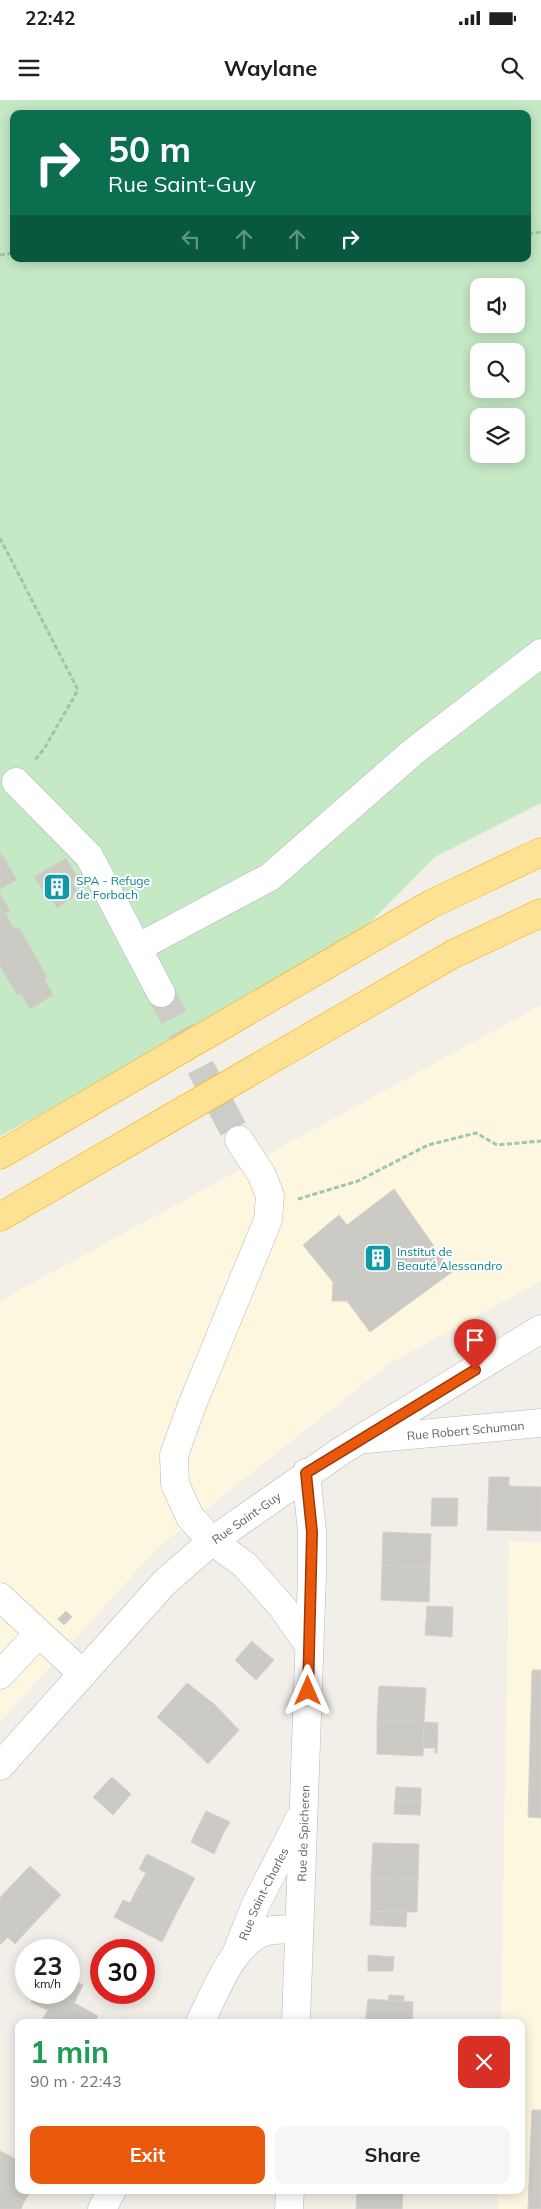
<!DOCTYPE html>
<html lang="en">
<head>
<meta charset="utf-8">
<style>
	:root { --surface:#fff; --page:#f6f6f6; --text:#202124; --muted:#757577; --accent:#ea580c }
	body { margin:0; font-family:Mulish,sans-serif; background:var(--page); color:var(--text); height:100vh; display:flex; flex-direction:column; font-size:19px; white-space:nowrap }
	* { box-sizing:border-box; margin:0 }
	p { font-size:16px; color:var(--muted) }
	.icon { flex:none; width:28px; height:28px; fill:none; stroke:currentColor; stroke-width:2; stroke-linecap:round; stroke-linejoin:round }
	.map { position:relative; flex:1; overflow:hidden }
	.details { position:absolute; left:15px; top:1919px; width:510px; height:175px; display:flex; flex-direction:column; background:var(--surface); border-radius:10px; box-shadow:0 2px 12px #0003 }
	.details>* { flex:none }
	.banner { position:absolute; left:10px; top:10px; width:521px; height:152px; border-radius:10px; box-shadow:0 2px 12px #0003; background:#0b6e4f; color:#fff; overflow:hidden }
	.buttons { position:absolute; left:470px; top:178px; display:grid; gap:10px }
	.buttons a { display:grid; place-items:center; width:55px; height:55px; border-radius:10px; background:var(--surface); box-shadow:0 2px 12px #0003; font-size:25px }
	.speed { position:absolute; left:15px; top:1839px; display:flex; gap:10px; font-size:25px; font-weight:700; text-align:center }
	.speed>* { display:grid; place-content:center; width:65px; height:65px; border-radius:50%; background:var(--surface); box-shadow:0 2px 12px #0003; line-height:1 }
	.speed small { font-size:12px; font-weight:400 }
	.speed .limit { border:8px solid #d22; background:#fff; color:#111 }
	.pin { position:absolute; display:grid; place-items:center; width:42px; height:42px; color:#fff; margin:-51px -21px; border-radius:50% 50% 50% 0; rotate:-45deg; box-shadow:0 0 5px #0007 }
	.pin .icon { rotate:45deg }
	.me { position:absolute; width:55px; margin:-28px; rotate:0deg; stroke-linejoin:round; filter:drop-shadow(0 0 4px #0008) }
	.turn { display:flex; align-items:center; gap:18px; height:105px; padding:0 15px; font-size:22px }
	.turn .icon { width:65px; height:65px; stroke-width:2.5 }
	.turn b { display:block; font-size:35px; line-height:42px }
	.lanes { display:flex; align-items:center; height:48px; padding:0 15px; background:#0003; justify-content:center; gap:25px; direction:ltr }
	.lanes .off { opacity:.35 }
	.round { display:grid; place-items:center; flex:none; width:52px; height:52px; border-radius:10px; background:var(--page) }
	.head { display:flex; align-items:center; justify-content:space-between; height:85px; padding:0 15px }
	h1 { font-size:30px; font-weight:700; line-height:38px; color:#1e9e55 }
	.button { display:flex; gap:10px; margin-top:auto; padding:10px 15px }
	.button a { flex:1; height:58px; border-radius:10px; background:var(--accent); color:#fff; font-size:20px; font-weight:700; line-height:58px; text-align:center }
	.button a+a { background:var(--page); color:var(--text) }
	.status { display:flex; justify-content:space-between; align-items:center; height:35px; padding:0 25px; background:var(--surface); direction:ltr }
	.status svg { height:14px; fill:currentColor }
	header { display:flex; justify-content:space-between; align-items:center; height:65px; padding:0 15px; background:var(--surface); font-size:22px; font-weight:700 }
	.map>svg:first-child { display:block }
	.commercial { fill:#fef7e0 }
	.green { fill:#c5e8c5; fill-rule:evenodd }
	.building { fill:#cccac5; stroke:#d6d1c6 }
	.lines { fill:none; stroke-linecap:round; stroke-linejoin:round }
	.minor-tunnel { stroke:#ccccc8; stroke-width:28; stroke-dasharray:28 14; stroke-linecap:butt }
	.minor-casing { stroke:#b5b8bc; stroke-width:29 }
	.highway-casing { stroke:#f9ab00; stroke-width:29 }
	.path { stroke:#9cc7a9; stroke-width:3; stroke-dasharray:5 2.5; stroke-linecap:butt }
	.minor { stroke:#fff; stroke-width:28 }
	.highway { stroke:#fde293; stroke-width:28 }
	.route-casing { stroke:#983908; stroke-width:12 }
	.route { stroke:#ea580c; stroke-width:9 }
	.labels { text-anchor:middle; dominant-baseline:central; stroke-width:4; stroke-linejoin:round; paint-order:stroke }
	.culture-label { font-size:12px; fill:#0d838f; stroke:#fff; text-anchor:start }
	.street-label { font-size:12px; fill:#5f6368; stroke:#fff }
</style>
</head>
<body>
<div class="status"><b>22:42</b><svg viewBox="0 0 49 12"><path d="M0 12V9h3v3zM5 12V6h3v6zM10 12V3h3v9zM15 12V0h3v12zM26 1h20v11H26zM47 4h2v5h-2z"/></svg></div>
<header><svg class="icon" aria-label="menu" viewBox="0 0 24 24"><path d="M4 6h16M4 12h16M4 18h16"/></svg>Waylane<svg class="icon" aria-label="search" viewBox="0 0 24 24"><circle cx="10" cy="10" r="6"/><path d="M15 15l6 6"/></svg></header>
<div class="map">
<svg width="541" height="2109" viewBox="0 0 541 2109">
	<rect width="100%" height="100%" fill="#f1efe8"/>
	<!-- commercial -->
	<path class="commercial" d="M541 905V1181L390 1263 157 1448 0 1622V1201Z
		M509 1441 541 1442V2109H498V2090H521V1922H501Z"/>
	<!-- green -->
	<path class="green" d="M0 0H541V703L435 757 340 853 0 1036ZM14 14H528V159H14ZM479 186H516V224H479ZM479 251H516V289H479ZM479 316H516V354H479Z"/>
	<!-- building -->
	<path class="building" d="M0 751 17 780 0 789Z
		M66 758 78 779 72 782 78 793 57 808 47 792 44 793 34 777Z
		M0 793 10 811 0 817Z
		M5 813 14 829 19 827 47 877 45 880 53 895 30 909 21 894 17 895 0 866V817Z
		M394 1089 452 1172 370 1232 347 1201 348 1193 342 1185 333 1182 303 1145 339 1115 347 1125Z
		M333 1182 342 1185 348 1193 347 1201H332Z
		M489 1377H509V1386L541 1387V1431L487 1430Z
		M432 1398H458L457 1426H431Z
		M383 1432 431 1434 430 1467 382 1465Z
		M382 1465 430 1467 429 1502 381 1500Z
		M427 1506 453 1507 452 1537 425 1535Z
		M66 1511 72 1517 64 1525 58 1519Z
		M252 1541 263 1551 245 1570 235 1560Z
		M263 1551 274 1560 256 1580 245 1570Z
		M532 1570H541V1718L528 1717Z
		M187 1583 214 1604 182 1639 157 1617Z
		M379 1586 426 1588 424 1622 377 1620Z
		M214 1604 239 1630 208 1664 182 1639Z
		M377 1620 424 1622 423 1656 377 1654Z
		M424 1622 438 1623 437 1653H435V1648H423Z
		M112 1677 131 1694 113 1715 93 1697Z
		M396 1687 421 1688V1702L395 1701Z
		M395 1701 421 1702 420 1715 394 1714Z
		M206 1711 230 1722 223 1734 200 1723Z
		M200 1723 223 1734 214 1754 191 1742Z
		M373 1743 419 1744 418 1779 371 1778Z
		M147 1754 195 1778 178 1810 137 1789 146 1773 139 1769Z
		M30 1766 61 1795 37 1820 6 1791Z
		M371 1778 418 1779 417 1812 371 1811Z
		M137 1789 178 1810 162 1842 114 1817 123 1800 130 1803Z
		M6 1791 37 1820 15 1844 0 1830V1798Z
		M371 1811 407 1812 406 1827 370 1825Z
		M0 1830 8 1837 0 1845Z
		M368 1855 394 1857 393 1871H368Z
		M69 1878 83 1885 74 1903 54 1892H69Z
		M36 1892H49L41 1907 31 1902Z
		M49 1892H54L98 1916 95 1922H41L48 1910 41 1907Z
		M389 1895 404 1896V1901H388Z
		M368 1899 413 1902 412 1922H365Z
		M532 2010H541V2109H528Z
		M0 2051 19 2061V2090H31L24 2102 0 2090Z
		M0 2090 24 2102 21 2109H0Z
		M357 2090H403L402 2109H356Z
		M466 2090H497V2093L466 2092Z"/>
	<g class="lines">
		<!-- minor-tunnel -->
		<path class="minor-tunnel" d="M161 893 239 1040"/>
		<!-- minor casing -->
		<g class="minor-casing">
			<g id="minor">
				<path d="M16 682 89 756 161 893"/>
				<path d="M137 848 270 777 413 652 541 553"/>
				<path d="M239 1040 262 1075 270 1096 268 1120 192 1305 174 1355 175 1384 190 1417 212 1441 245 1465 283 1508 308 1544"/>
				<path id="s1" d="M366 1339 541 1323"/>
				<path d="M0 1497 83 1574"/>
				<path d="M0 1575 39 1533"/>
				<path id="s2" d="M0 1666 164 1483 212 1441 341 1351 541 1229"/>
				<path id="s3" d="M237 1852 256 1804 300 1718"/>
				<path d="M200 1922C215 1894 232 1843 264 1832 275 1828 288 1830 299 1830"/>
				<path id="s4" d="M296 1922 312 1476V1432L306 1373"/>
				<path d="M102 2109 112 2090"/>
				<path d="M289 2109 290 2090"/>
			</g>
		</g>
		<!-- highway casing -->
		<g class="highway-casing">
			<path id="highway" d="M0 1055 431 804 541 752
				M0 1117 453 854 541 813"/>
		</g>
		<!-- path -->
		<path class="path" d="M528 134 541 132
			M0 155 14 153
			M0 438 78 590 44 649 35 660
			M298 1099 358 1081 428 1045 476 1033 497 1045 541 1041"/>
		<!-- minor -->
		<use href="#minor" class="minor"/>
		<!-- highway -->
		<use href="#highway" class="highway"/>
	</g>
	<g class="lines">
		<!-- route casing -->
		<g class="route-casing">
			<path id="route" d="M308 1591 312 1432 306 1373 475 1270"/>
		</g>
		<!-- route -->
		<use href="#route" class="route"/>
	</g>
	<!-- icons -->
	<defs>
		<g id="building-square" transform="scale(1.4375)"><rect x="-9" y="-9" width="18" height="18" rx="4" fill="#0f9aa8" stroke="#fff"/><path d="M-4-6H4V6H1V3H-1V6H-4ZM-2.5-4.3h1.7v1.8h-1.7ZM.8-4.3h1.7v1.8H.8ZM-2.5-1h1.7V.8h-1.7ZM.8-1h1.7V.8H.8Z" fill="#fff"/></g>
	</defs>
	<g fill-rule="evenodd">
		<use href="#building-square" x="57" y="787"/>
		<use href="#building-square" x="378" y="1158"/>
	</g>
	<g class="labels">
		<!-- culture labels -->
		<g class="culture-label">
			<text x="76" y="780">SPA - Refuge<tspan x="76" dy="14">de Forbach</tspan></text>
			<text x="397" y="1151">Institut de<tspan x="397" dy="14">Beauté Alessandro</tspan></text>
		</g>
		<!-- street labels -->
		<g class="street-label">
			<text stroke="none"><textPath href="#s1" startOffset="100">Rue Robert Schuman</textPath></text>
			<text stroke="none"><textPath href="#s2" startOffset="351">Rue Saint-Guy</textPath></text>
			<text stroke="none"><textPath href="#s4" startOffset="189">Rue de Spicheren</textPath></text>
			<text stroke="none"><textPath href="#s3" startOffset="64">Rue Saint-Charles</textPath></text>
		</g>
	</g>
</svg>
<div class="buttons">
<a><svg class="icon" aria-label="sound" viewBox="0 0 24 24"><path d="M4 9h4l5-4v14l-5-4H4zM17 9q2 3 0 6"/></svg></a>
<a><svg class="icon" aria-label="search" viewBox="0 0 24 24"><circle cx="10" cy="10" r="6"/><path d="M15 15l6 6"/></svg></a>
<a><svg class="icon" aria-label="layers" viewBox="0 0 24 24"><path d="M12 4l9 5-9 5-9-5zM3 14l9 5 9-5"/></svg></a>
</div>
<div class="speed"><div>23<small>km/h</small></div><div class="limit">30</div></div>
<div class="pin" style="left:475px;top:1270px;background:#d93025"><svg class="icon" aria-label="arrive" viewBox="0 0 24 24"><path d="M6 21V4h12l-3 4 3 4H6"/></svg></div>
<svg class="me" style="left:308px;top:1591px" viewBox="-20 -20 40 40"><path d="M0-17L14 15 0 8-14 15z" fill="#ea580c" stroke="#fff" stroke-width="4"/></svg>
<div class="banner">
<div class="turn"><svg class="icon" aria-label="right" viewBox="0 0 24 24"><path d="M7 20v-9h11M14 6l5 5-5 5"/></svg><div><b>50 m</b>Rue Saint-Guy</div></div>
<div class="lanes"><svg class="icon off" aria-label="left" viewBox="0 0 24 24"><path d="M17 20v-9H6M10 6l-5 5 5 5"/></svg><svg class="icon off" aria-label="ahead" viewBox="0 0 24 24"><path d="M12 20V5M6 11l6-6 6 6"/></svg><svg class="icon off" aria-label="ahead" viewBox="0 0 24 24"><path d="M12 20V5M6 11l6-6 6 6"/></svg><svg class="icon" aria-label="right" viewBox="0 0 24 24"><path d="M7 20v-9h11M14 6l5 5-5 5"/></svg></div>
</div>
<section class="details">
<div class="head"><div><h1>1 min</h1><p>90 m · 22:43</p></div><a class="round" style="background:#d93025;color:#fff"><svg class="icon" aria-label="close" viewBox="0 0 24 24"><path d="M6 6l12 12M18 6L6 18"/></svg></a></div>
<div class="button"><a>Exit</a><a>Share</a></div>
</section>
</div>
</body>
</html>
